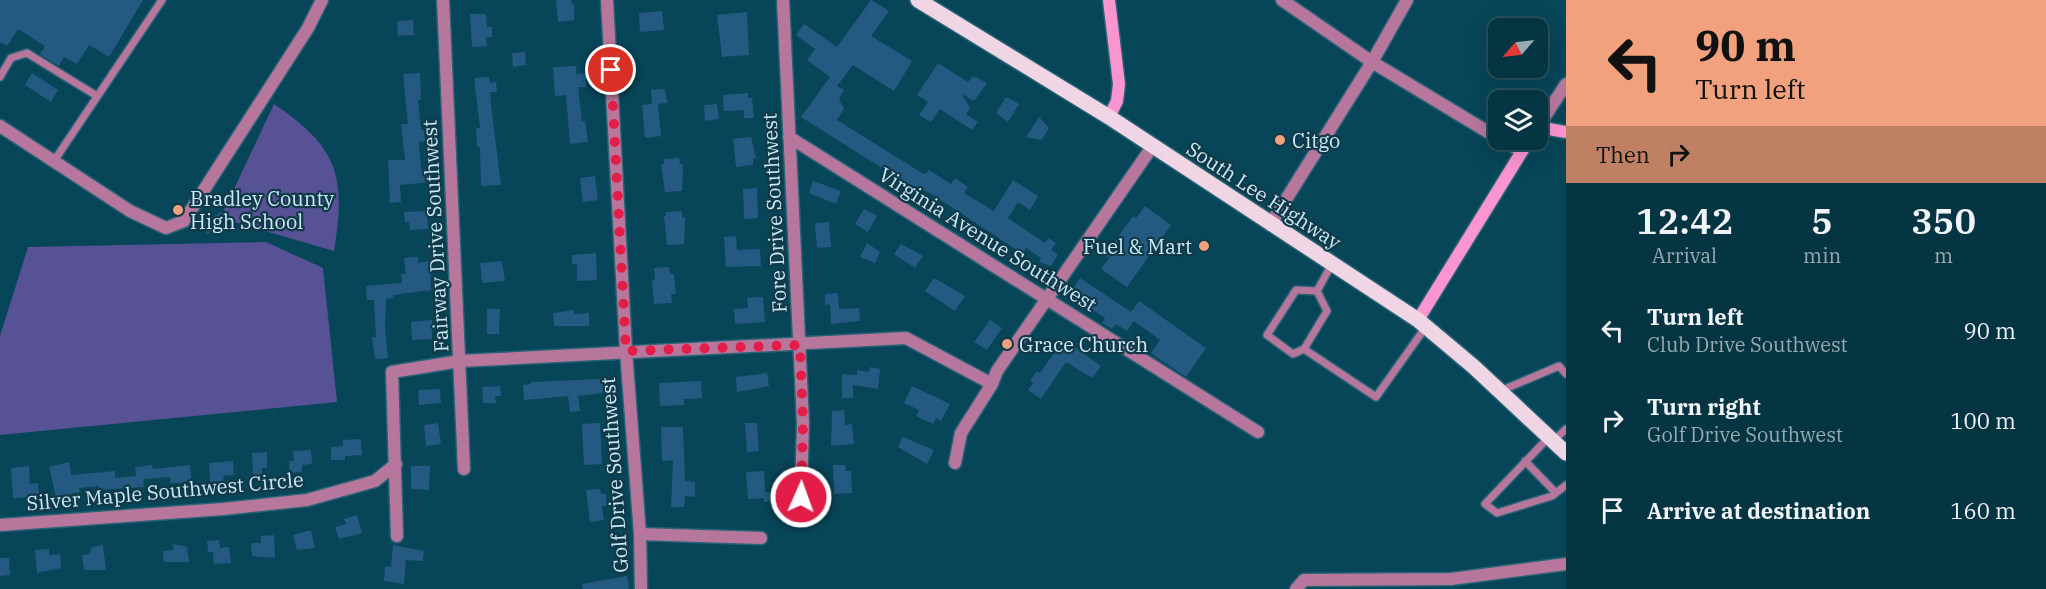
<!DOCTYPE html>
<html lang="en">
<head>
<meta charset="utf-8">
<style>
	:root { --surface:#053442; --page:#0e3c49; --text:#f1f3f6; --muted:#97aab2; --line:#264f5b }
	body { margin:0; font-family:"IBM Plex Serif",serif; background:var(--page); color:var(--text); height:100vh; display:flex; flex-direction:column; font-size:22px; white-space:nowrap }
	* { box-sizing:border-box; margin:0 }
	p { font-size:20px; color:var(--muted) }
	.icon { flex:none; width:33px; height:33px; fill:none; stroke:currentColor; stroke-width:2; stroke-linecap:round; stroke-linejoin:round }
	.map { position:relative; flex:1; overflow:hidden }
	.details { display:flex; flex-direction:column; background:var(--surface); width:480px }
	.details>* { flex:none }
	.guide { background:#f1a17d; color:#111; overflow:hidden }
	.needle { width:39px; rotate:242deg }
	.tools { position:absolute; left:1488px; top:18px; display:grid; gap:12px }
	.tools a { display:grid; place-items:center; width:60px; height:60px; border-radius:12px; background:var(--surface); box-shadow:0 6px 24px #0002,0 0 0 2px var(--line); font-size:30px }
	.pin { position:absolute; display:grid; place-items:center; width:51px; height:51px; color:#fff; margin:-26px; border:3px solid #fff; border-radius:50%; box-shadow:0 2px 6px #0007 }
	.me { position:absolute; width:66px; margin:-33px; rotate:2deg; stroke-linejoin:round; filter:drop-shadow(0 0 4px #0008) }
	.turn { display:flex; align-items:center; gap:21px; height:126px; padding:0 30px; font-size:27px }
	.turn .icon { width:78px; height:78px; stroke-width:2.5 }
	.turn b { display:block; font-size:42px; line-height:51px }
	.then { display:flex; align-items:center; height:57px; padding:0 30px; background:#0003; gap:12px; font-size:22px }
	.eta { display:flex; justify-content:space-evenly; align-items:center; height:102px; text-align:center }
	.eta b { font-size:36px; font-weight:600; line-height:42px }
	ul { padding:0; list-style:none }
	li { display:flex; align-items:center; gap:18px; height:90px; padding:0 30px }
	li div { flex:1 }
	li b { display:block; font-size:22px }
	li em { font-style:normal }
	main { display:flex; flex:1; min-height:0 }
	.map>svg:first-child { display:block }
	.green { fill:#575195 }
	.building { fill:#245982 }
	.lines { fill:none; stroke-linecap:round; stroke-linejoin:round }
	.lane-casing { stroke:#2a6375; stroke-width:10 }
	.street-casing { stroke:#2a6375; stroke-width:15 }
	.secondary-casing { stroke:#2a6375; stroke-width:15 }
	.primary-casing { stroke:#2a6375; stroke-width:18 }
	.lane { stroke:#b7779c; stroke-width:7 }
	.street { stroke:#b7779c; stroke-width:12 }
	.secondary { stroke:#fb95d0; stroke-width:12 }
	.primary { stroke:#f0d5e4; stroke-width:15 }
	.route { stroke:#e11d48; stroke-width:10; stroke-dasharray:0 18 }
	.poi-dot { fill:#f1a17d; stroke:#123947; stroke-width:2 }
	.labels { text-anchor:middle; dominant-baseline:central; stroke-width:4.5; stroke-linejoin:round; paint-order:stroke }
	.poi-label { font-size:20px; fill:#c8eaf9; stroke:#123947; text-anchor:start }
	.street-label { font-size:20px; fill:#c8eaf9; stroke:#123947 }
</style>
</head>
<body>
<main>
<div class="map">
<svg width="1566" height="589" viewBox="0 0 1566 589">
	<rect width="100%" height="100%" fill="#074558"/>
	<!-- green -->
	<path class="green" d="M274 104C339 148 346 177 334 251L231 221 224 210Z
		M266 242 323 268 337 402 0 435V336L28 247Z"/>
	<!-- building -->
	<path class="building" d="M0 0H143L109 57 89 45 77 64 64 57 59 66 40 54 45 46 18 29 7 46 0 42Z
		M556 0H571L572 5H574V20L558 22Z
		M871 0 889 11 871 36 912 61 894 91 853 65 837 86 844 90 839 99 844 109 837 120 922 173 926 174 929 170 951 184 955 178 968 187 964 193 994 211 1013 180 1038 196 1030 210 1018 202 1008 218 1045 243 1048 238 1056 243 1051 250 1058 254 1051 266 1039 262 1041 258 1026 248 1023 253 1014 248 930 193 901 180 801 117 830 77 807 60 815 49 796 35 804 24 837 47Z
		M662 11 664 30 640 32 639 13Z
		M747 12 749 55 722 57 717 15Z
		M470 14H486L487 27H492V37H486L487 46 472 47Z
		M413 20 414 35 398 36 397 21Z
		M525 52 526 65 513 67 512 53Z
		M938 63 968 82 973 76 987 83 974 101 962 94 970 108 966 114 978 122 972 130 940 109 931 122 919 115 928 102 917 95Z
		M576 66V74L586 73V87H578L582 121H585L588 142 570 144 566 95 555 96 553 67Z
		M32 73 58 90 51 102 25 85Z
		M420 73 421 100H418L421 130H424L425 141 419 142 421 169 430 171 431 182 400 185 401 202 390 203 388 160H405L401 124H408L403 74Z
		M489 77 490 83 496 82 497 92H490L491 104 501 185 481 186 480 147H477L476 128H480L474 78Z
		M665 89 667 103 658 104 661 136 645 138 642 105 652 104 651 90Z
		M748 93V98H752L754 118H744V110L724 111 723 95Z
		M1006 97 1019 104 1008 122 996 113Z
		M717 104 719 119 705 121 704 105Z
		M1039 117 1049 128 1042 140 1026 137Z
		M751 137 756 158 753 159V165L736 167 733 139Z
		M679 158 680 164H683L682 191 665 192 661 164H664V159Z
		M595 176 598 200 583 202 580 178Z
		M813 181 841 191 836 204 809 193Z
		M757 188 758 218 744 219 743 189Z
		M1145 206 1171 225 1127 287 1101 269 1110 257 1104 256 1133 216 1136 218Z
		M864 209 877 216 868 232 855 224Z
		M427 211 428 229 410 230 409 222H405L404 212Z
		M682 211V218L685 217 684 244 667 245 664 216H666V212Z
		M221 212 227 222 207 234 202 224Z
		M829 222 831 247 817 248 815 223Z
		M736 236 737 250 760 249 761 266 726 267 724 237Z
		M867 243 880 252 875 263 860 257Z
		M901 244 923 256 915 268 894 254Z
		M596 253 597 280 577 281V264H572V255Z
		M418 257V263L430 261 431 290 393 295V298L386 299 385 328 388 358 375 359 372 337H376L374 300H367L366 286 402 283 401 274H406L404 258Z
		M502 261 505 281 482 283 480 263Z
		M669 267 670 274H674L676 294H671L672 303 654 304 652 280H655L654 268Z
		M934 278 965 296 955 311 925 291Z
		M1080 278 1131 312 1139 301 1206 348 1186 377 1151 353 1160 340 1134 321 1127 331 1116 324 1112 329 1102 323 1105 318 1069 295Z
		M838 293 839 309 859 308 860 321 831 324 830 304 825 305V294Z
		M763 297 765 322 735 324 734 309 748 308 747 298Z
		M487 309H500L499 334H487Z
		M574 310V314L589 313V326H554L553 313Z
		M432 320V339L412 340 411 322Z
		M990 320 1002 328 987 350 974 342Z
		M1064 339 1101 366 1092 378 1066 362 1041 399 1028 390 1033 383 1030 381 1037 371 1040 373Z
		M870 367 880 369 878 389 853 385V398H842V374L857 375V370L869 372Z
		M767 373 769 386 737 392 736 377Z
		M599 379 610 380 611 392 578 396 580 411 570 412 568 396 524 400 523 385 531 384V382Z
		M701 381 702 398 684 399V405L660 406 659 383Z
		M500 386 501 396H495L496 403H483L482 387Z
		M912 386 950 404 941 421 936 418 933 424 916 416 919 410 904 403Z
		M440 389 441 403 419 405 418 390Z
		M844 410 845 425 852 424 854 444 831 446 832 411Z
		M438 423 441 444 426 446 424 425Z
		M600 423 602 464 584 465 582 424Z
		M745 423H757L759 451 747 452Z
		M661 427H683L685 481 695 482V497L685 496 684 507H671L673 460 662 461Z
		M903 437 934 450 927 464 898 447Z
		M361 439 362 455 345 456V460H331V447L343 446V440Z
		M311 450 312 464 302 465V472L290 473 289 461H294L293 451Z
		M267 452V468H262V474L253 475 252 453Z
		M233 461 234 475 223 476 224 481 210 482 209 463Z
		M69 462 71 475 115 471V478L136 476 135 467 152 465 153 469 190 465 192 483H170V477L143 479 144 487 99 490V486L79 488 80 492 56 497 49 467Z
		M833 465H845L846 471H851L852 493 834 494Z
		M29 466 30 484 38 483 39 497 13 498 11 468Z
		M411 466H430L429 490 411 489Z
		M764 471 765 492H775V501L764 502V498L748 499 746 472Z
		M600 489 601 494H606L607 506H602L604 520 590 522 586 490Z
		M357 515 362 533 339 539 335 527 346 524 344 519Z
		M311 530 315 548 297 550 293 535Z
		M274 535 275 558 252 556 251 543H261V536Z
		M219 540 220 548 229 547 231 563 214 564 213 552H208L207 541Z
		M173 544 187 547 189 562H164L163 551 174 550Z
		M103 545 106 570H84L82 555 89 554 92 547Z
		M393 545 424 551 423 561 406 560 404 584 384 581 385 566 391 567Z
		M49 549V555L60 554 61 568 37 573 35 550Z
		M0 558H9L10 575 0 576Z
		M627 576 629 589H583L582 584Z"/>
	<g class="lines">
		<!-- lane casing -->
		<g class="lane-casing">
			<path id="lane" d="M0 77 11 58 27 53 97 96
				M54 161 162 0
				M1332 264 1317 291 1327 311 1304 349 1376 397 1425 328
				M1304 349 1293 354 1267 335 1296 290 1317 291
				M1500 391 1559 366 1566 374
				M1549 437 1485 504 1497 513 1552 496 1566 485
				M1553 441 1566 429
				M1525 461 1556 493"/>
		</g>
		<!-- street casing -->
		<g class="street-casing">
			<path id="street" d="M443 0 464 469
				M607 0 626 351 640 534 641 589
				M783 0 803 423 801 497
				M1282 0 1372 62 1498 138
				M0 126 130 211 166 228 184 221 308 28 322 0
				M1538 127 1566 84
				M789 137 1258 432
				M1502 140 1521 151
				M1270 225 1372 62 1407 0
				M955 463 961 433 992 384 997 371 1152 147
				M0 525 223 509 307 500 375 481 396 464
				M640 534 761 538
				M397 536 392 372 460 361 906 338 992 384
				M1296 589 1304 580 1451 579 1566 564"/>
		</g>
		<!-- secondary casing -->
		<g class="secondary-casing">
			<path id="secondary" d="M1109 117 1117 101 1119 84 1109 0
				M1538 127 1566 132
				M1418 320 1529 140"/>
		</g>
		<!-- primary casing -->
		<g class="primary-casing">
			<path id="primary" d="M918 0 1109 117 1418 320 1474 367 1566 453"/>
		</g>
		<!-- lane -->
		<use href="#lane" class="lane"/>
		<!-- street -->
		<use href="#street" class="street"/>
		<!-- secondary -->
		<use href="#secondary" class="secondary"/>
		<!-- primary -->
		<use href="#primary" class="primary"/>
	</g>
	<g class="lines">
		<!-- route -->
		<path class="route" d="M611 70 626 351 800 345 803 423 801 497"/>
	</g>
	<!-- markers -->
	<g class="poi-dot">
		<circle cx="1280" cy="140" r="6"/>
		<circle cx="178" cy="210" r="6"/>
		<circle cx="1204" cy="246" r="6"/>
		<circle cx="1007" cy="344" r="6"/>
	</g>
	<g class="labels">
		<!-- poi labels -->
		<g class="poi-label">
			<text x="1292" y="140">Citgo</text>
			<text x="190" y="198">Bradley County<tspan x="190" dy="23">High School</tspan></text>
			<text x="1192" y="246" text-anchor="end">Fuel &amp; Mart</text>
			<text x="1019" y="344">Grace Church</text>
		</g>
		<!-- street labels -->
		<g class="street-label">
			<text transform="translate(1264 195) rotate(33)">South Lee Highway</text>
			<text transform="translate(774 213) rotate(-93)">Fore Drive Southwest</text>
			<text transform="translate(435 236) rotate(-93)">Fairway Drive Southwest</text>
			<text transform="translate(988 239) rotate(32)">Virginia Avenue Southwest</text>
			<text transform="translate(614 475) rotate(-94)">Golf Drive Southwest</text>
			<text transform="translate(165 491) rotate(-5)">Silver Maple Southwest Circle</text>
		</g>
	</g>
</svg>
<div class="tools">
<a><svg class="needle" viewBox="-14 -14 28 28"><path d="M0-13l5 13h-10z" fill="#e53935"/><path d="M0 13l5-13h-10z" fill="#97aab2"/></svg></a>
<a><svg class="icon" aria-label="layers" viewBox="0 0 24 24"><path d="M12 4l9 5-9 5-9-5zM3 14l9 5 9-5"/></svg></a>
</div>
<div class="pin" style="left:611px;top:70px;background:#d93025"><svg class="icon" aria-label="arrive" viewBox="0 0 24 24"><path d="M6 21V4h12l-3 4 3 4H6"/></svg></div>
<svg class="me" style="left:801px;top:497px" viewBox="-20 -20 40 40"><circle r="17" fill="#e11d48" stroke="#fff" stroke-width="3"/><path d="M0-11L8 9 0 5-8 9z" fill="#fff"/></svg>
</div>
<section class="details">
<div class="guide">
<div class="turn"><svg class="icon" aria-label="left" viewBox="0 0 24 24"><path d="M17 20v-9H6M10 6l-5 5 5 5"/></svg><div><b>90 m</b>Turn left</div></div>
<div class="then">Then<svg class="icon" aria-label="right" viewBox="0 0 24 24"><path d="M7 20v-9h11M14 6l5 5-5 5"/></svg></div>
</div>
<div class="eta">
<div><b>12:42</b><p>Arrival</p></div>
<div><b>5</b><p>min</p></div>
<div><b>350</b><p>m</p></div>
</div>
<ul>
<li><svg class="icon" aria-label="left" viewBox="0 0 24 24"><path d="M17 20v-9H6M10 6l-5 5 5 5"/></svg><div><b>Turn left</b><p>Club Drive Southwest</p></div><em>90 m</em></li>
<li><svg class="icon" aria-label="right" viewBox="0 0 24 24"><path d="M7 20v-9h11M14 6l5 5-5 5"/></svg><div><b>Turn right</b><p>Golf Drive Southwest</p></div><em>100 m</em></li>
<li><svg class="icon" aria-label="arrive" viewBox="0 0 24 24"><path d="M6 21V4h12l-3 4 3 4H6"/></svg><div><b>Arrive at destination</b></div><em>160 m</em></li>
</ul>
</section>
</main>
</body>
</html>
